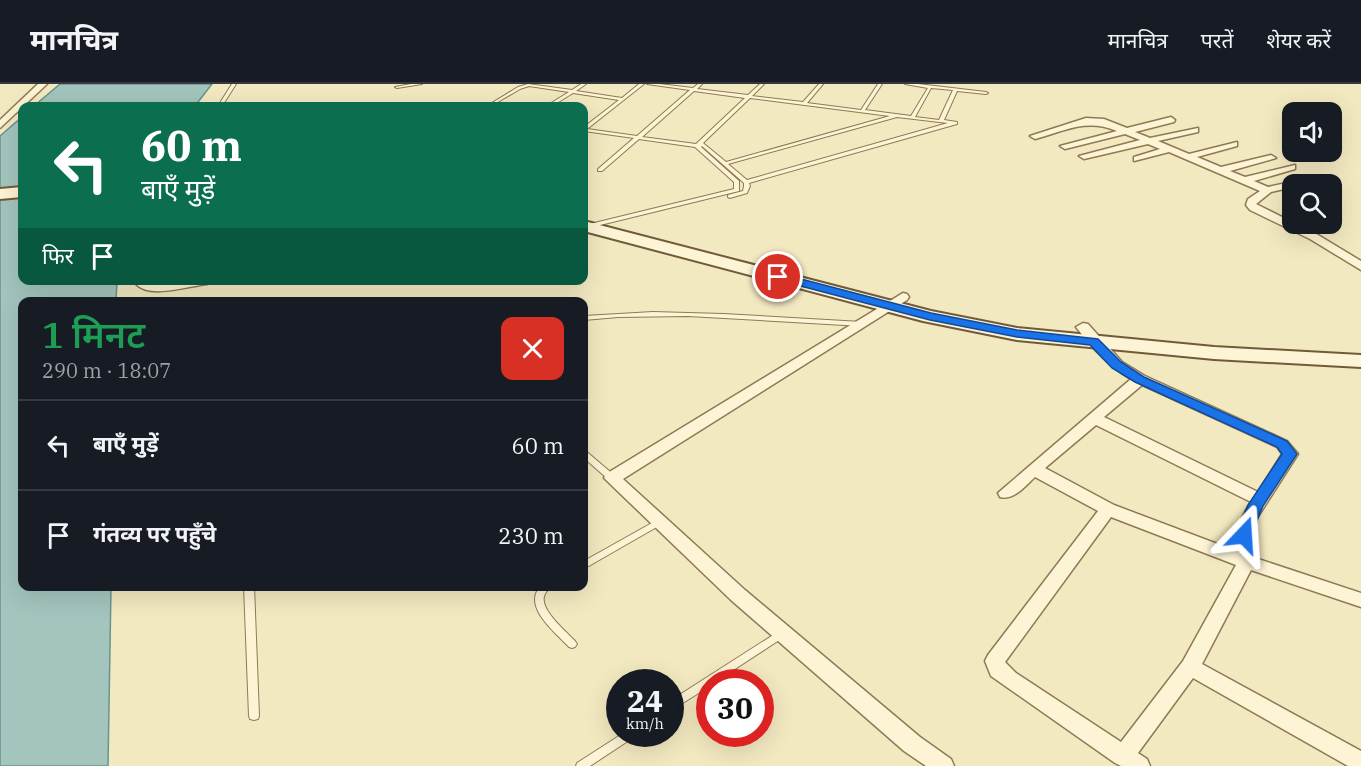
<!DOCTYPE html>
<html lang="hi">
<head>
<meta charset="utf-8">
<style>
	:root { --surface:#171b24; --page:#20242c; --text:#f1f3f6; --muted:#9ea1a6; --line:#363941 }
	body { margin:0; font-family:"IBM Plex Serif","Noto Sans Devanagari",serif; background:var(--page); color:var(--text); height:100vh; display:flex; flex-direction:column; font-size:22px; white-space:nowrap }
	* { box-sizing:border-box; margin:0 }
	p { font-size:20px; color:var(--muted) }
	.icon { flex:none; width:33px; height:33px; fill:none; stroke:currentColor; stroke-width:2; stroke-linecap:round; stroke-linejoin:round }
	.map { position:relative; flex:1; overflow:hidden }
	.panel { position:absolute; left:18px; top:213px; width:570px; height:294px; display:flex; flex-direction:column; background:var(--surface); border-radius:12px; box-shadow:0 6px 24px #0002 }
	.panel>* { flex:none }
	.top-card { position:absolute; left:18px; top:18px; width:570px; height:183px; border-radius:12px; box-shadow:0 6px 24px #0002; background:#0b6e4f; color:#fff; overflow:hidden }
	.fabs { position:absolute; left:1282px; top:18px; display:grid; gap:12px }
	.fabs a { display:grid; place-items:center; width:60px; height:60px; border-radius:12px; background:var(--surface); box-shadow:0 6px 24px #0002; font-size:30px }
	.speed { position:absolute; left:606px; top:585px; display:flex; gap:12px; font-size:30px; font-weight:700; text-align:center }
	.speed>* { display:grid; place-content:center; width:78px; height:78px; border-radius:50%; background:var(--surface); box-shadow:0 6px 24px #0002; line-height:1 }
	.speed small { font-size:15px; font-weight:400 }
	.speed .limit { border:9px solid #d22; background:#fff; color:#111 }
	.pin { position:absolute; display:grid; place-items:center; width:51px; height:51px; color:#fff; margin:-26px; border:3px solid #fff; border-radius:50%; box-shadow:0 2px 6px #0007 }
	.me { position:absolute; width:66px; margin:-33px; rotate:20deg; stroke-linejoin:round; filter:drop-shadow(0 0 4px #0008) }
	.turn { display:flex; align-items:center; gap:21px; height:126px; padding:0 24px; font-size:27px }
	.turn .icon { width:78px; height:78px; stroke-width:2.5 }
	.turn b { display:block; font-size:42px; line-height:51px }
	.then { display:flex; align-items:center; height:57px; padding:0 24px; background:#0003; gap:12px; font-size:22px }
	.round { display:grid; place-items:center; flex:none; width:63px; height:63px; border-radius:12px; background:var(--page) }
	.overview { display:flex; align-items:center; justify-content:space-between; height:102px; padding:0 24px }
	h1 { font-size:36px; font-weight:600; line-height:45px; color:#1e9e55 }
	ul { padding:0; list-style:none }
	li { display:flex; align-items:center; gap:18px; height:90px; padding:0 24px; border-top:2px solid var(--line) }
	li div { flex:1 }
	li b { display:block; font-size:22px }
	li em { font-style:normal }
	header { display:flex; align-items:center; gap:36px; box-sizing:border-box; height:84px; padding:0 30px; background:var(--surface); border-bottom:2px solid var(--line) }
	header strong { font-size:28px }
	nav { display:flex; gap:33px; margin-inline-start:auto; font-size:21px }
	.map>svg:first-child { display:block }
	.water { fill:#a3c5be; stroke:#69948e; stroke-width:1.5 }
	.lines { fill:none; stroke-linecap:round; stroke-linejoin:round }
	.lane-casing { stroke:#8f7955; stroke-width:2 }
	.street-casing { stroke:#8f7955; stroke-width:3 }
	.secondary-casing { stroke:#715a39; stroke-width:4 }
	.lane { fill:#fdf4d5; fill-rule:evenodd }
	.street { fill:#fdf4d5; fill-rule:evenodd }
	.secondary { fill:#fdf4d5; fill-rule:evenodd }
	.route { fill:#1a73e8; stroke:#114b97; stroke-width:1.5 }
</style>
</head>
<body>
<header>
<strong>मानचित्र</strong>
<nav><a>मानचित्र</a><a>परतें</a><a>शेयर करें</a></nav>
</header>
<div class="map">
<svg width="1361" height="682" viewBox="0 0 1361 682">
	<rect width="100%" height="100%" fill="#f3e9c0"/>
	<!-- water -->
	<path class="water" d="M60 0H212L195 22H34Z
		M22 33V196L117 197 116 217 22 218V502L111 503 108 682H0V52Z"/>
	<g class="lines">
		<!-- lane casing -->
		<g class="lane-casing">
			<path id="lane" d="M232 0H236L222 22H218Z
				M411 0H422L397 4 395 3Z
				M528 0 572 6 581 0H586L576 7 622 14 639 0H644L587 45 637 52 690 6 647 0H659L693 4 698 0H702L697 5 748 11 760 0H764L752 12 803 18 819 0H823L807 19 861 26 878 0H882L865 26 911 32 928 4 905 0H918L986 8 988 9 986 10 957 7 944 36 957 38V40L749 99 750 102 747 109 730 114 728 113V111L743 107 744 102V99L702 62 701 63 739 97V107L588 144 586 143V141L734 105V98L695 63 639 55 602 87H598V85L634 54 584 47V43L619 16 573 9 552 22H548V21L569 8 529 2 520 5 491 22H487L518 3ZM931 4 953 6 939 36 915 33ZM694 7 745 14 696 60 642 53ZM750 14 890 32 726 78 703 59ZM897 33 948 39 747 96 728 80Z
				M653 228 723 230 862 238 865 240 862 242 688 232 618 233 584 236V232Z
				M584 368H587L615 392 616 394 615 396H609L584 374Z
				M659 435 662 436 663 438 662 440 587 483 584 484V477Z
				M244 502H254L259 632 258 635 254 636 250 635 249 632Z
				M541 502H551C549 505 546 507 545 510 537 524 567 548 575 557L577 560 575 563 572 564 569 563C556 549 521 522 541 502Z
				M781 546 784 547 786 550 784 553 715 598H710V602L670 627V617Z
				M622 650H635L634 653 590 682H576L577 679Z"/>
		</g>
		<!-- street casing -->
		<g class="street-casing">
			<path id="street" d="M38 0H47L0 44V36Z
				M1171 33 1175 36 1174 38 1135 48 1150 54 1198 44V48L1158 57 1189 70 1237 58V62L1197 73 1221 83 1271 71 1276 74 1230 87 1245 93 1295 81V85L1254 97 1268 103 1319 92V96L1293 100V103L1271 108 1256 120 1318 151 1361 177V186L1310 155 1250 126 1246 121 1248 115 1260 107 1169 68 1134 77V73L1160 65 1148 60 1084 75 1079 72 1140 56 1125 50 1065 65 1060 62 1117 47C1086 34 1065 47 1035 55L1030 52 1086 34 1104 35 1127 44Z
				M137 196H149V200L213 196 207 200C189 202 149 215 136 200Z
				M903 209 907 210 909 213 907 216 623 395 745 506 920 653 951 675 954 682H926L904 667 731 516 604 394 606 390Z
				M1083 239 1088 240 1122 278 1145 292 1287 357 1298 370 1257 434 1253 451 1255 474 1361 509V523L1251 486 1202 580 1361 667V682H1348L1193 594 1138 669 1147 675 1150 682H1121L1115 679 991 592 985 577 988 571 1098 427 1035 393C1026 401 1014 417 1000 413L998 409 1131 295C1109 282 1092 264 1076 243ZM1142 301 1277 363 1282 370 1258 408 1104 333ZM1096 341 1251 418C1240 435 1235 447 1236 467L1114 421 1045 384ZM1111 433 1236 481 1183 577 1121 658 1016 589 1005 578Z"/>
		</g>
		<!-- secondary casing -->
		<g class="secondary-casing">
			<path id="secondary" d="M22 103V113L0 115V105Z
				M584 137 931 227 1017 244 1214 263 1361 271V283L1214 275 1017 256 923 237 584 147Z"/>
		</g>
		<!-- lane -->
		<use href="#lane" class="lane"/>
		<!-- street -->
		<use href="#street" class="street"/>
		<!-- secondary -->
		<use href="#secondary" class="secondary"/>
	</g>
	<!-- route -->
	<path class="route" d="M778 189 931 229 1017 246 1098 255 1121 278 1144 293 1287 357 1297 370 1263 422 1249 455H1238L1236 451 1248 421 1282 370 1277 363 1135 298 1112 284 1090 261 1017 253 930 236 774 195 772 193Z"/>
</svg>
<div class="fabs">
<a><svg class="icon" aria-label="sound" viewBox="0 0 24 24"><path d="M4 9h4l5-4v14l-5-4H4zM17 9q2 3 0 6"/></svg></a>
<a><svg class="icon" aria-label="search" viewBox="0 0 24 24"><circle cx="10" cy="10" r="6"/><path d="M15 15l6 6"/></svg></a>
</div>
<div class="speed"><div>24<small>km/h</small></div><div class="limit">30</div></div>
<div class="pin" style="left:778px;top:193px;background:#d93025"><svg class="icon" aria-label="arrive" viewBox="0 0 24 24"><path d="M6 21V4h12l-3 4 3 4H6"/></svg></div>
<svg class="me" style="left:1244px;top:451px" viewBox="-20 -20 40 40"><path d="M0-17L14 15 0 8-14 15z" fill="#1a73e8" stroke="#fff" stroke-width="4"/></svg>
<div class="top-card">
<div class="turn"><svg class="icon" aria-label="left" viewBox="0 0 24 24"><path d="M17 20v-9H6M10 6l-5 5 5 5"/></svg><div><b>60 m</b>बाएँ मुड़ें</div></div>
<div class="then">फिर<svg class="icon" aria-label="arrive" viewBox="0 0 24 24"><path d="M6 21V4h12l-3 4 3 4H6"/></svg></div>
</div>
<section class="panel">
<div class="overview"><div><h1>1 मिनट</h1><p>290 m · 18:07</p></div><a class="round" style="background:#d93025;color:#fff"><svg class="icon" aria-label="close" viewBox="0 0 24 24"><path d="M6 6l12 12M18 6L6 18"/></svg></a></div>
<ul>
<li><svg class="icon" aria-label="left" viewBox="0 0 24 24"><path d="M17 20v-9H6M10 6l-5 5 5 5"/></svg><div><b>बाएँ मुड़ें</b></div><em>60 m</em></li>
<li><svg class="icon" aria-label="arrive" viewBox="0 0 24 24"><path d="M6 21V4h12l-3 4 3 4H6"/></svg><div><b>गंतव्य पर पहुँचे</b></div><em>230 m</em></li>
</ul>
</section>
</div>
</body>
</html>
